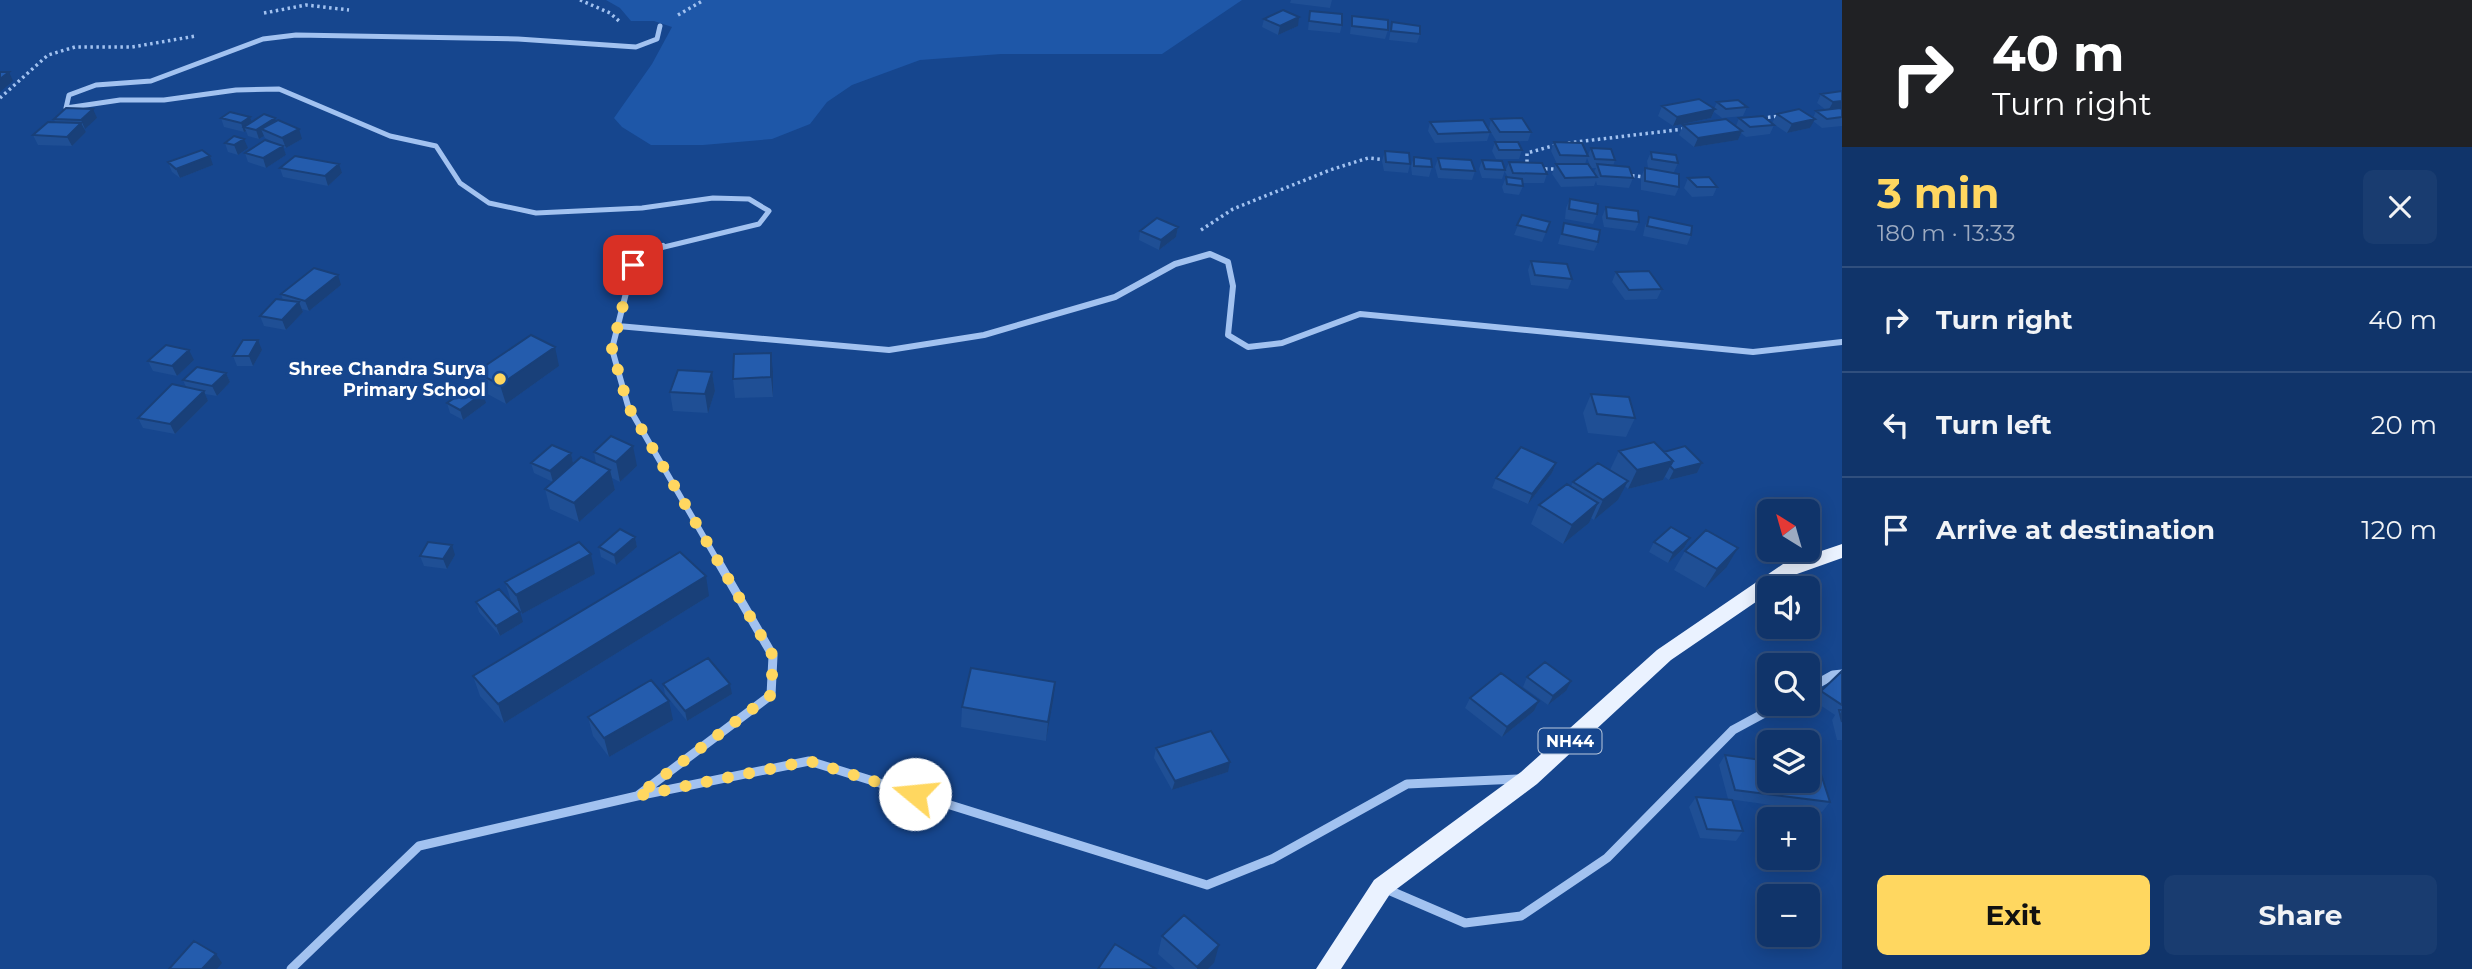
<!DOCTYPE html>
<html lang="en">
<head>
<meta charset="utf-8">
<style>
	:root { --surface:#10346a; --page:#193c70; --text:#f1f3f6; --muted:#9caac1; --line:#304f7e; --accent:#ffd760 }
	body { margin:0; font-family:Montserrat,sans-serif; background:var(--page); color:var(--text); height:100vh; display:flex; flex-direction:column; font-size:26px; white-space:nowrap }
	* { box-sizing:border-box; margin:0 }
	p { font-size:23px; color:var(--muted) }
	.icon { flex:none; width:38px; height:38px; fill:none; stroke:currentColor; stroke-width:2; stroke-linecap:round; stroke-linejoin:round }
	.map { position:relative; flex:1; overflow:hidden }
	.panel { display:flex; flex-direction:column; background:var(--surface); width:630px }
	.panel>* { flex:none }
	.guide { background:#202124; color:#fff; overflow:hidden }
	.needle { width:46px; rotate:323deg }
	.controls { position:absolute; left:1757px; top:499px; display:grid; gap:14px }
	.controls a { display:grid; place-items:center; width:63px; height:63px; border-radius:10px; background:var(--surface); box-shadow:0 4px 18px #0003,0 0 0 2px var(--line); font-size:35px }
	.pin { position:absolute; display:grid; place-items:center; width:60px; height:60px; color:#fff; margin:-30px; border-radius:14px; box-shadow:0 4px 10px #0006 }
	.me { position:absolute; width:77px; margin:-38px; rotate:287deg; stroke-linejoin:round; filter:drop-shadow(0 0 5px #0008) }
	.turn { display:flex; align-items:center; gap:24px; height:147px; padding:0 35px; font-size:32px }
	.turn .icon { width:91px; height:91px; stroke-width:2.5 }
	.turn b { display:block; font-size:49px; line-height:60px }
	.round { display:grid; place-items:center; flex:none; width:74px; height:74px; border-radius:10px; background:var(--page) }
	.headline { display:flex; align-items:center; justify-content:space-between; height:119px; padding:0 35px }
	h1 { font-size:42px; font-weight:700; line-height:52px; color:var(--accent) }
	.cta { display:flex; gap:14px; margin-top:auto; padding:14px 35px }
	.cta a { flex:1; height:80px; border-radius:10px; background:var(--accent); color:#111; font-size:28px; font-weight:700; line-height:80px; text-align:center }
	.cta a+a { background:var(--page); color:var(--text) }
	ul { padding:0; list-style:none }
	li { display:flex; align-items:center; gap:21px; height:105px; padding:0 35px; border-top:2px solid var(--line) }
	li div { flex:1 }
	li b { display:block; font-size:26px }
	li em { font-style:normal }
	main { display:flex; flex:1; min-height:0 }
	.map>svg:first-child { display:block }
	.green { fill:#1e57a8 }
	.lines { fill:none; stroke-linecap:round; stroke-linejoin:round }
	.path { stroke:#a2c2f0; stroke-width:3.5; stroke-dasharray:2.5 3.5; stroke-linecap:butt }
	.minor-far2 { stroke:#a2c2f0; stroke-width:5 }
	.minor-far1 { stroke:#a2c2f0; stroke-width:6 }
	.minor { stroke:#a2c2f0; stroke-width:9 }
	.primary { fill:#eaf2ff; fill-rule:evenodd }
	.wall { fill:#1f4f95; fill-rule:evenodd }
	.shaded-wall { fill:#194079 }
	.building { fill:#245cad; stroke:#194079; stroke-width:2 }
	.route { stroke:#ffd760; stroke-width:12; stroke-dasharray:0 21.6 }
	.poi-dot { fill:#ffd760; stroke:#16468e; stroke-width:2.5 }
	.labels { text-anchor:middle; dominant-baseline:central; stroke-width:7; stroke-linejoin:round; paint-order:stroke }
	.shield { fill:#16468e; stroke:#b9c8dd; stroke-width:2 }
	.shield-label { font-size:16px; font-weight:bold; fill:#fff }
	.poi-label { font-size:18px; font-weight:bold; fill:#fff; stroke:#16468e; text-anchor:end }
</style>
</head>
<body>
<main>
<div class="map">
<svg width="1842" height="969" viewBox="0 0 1842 969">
	<rect width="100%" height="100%" fill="#16468e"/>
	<!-- green -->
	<path class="green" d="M606 0H1242L1162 54H1001L920 60 852 85 827 102 810 124 772 139 703 145H651L622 127 614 118 652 64 672 27 654 21H631L620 8Z"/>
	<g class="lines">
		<!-- path -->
		<path class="path" d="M580 0 610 13 619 21
			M264 13 306 5 349 10
			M678 15 704 0
			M0 98 48 55 75 47H132L196 36
			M1762 118 1781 116
			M1568 143 1684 129
			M1527 168V153L1556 145
			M1539 169H1558
			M1626 175 1645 177
			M1201 230 1233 209 1330 170 1368 158 1387 160"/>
		<!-- minor-far2 -->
		<path class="minor-far2" d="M660 248 759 224 769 211 749 199 713 198 642 208 536 213 489 203 460 183 436 146 390 136 279 89 236 90 164 100H120L66 108 69 95 96 85 151 81 263 39 296 35 518 39 636 47 657 39 660 26"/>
		<!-- minor-far1 -->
		<path class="minor-far1" d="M663 246 633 265 612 349 628 406 720 565
			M618 326 889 350 984 335 1115 297 1175 264 1210 254 1228 262 1233 286 1228 335 1248 347 1282 343 1360 314 1753 352 1842 342"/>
		<!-- minor -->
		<path class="minor" d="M1808 689 1833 675 1842 674
			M637 796 771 695 773 656 719 563
			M1386 889 1465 923 1521 916 1607 858 1733 730 1781 704
			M291 969 419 846 637 796 809 761 1207 885 1272 859 1407 784 1518 779"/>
		<!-- primary -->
		<path class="primary" d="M1842 544V558L1797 574 1776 588H1769V593L1671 660 1537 784 1390 894 1341 969H1316L1374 880 1521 772 1657 650 1783 564Z"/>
	</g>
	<!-- wall -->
	<path class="wall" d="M1291 0H1332L1330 8 1290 3Z
		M1310 11 1342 25 1340 33 1308 30Z
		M1352 16 1388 30 1385 39 1350 34Z
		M1264 19 1298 26 1278 35 1262 27Z
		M1392 22 1420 34 1417 43 1389 40Z
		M1842 91V126L1822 128 1813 121 1810 128 1787 133 1772 123 1777 114 1813 118 1816 111 1826 110 1817 103 1821 94Z
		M1717 102 1747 107 1743 116 1722 118 1714 112 1711 118 1673 126 1658 116 1662 106 1714 109Z
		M97 118 84 129 86 132 72 146 38 145 33 135 55 122 54 119Z
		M221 118 252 122 276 121 302 139 286 148 283 147 286 155 266 168 248 162 245 153 277 144 265 138 264 136 259 139 248 136 246 131 244 132 224 127Z
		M1739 118 1774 125 1770 134 1746 137 1741 133 1738 140 1694 147 1679 135 1683 125 1736 126Z
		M1491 119 1531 132 1528 141 1501 142 1522 150 1519 159H1496L1492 151 1495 142H1497L1489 129Z
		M1430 122 1490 132 1487 141 1435 143 1428 131Z
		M1554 142 1588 155 1591 148 1615 160 1613 166 1633 178 1629 188 1597 185 1596 181 1594 186 1561 187 1552 174 1556 164H1557L1551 151ZM1587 158 1591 168H1596L1594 172 1585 164Z
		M225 143 248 148 238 155 228 152Z
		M1385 151 1410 164 1408 173 1384 171 1382 161Z
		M1651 152 1678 163 1674 172 1679 187 1675 196 1641 190V177L1645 168H1648L1647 161Z
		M1414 157 1432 167 1429 177 1412 175 1411 166Z
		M1438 158 1475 171 1472 180 1438 178 1435 167Z
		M1482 160 1505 170 1502 179 1482 178 1479 169Z
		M168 162 213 165 180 178 172 172Z
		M1509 162 1547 174 1544 183H1522L1523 186 1519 195 1504 193 1502 187 1506 177H1508L1505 172Z
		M280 168 342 173 328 186 283 177Z
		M1688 178 1717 187 1713 196 1692 197 1684 188Z
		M1570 199 1597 214 1593 224 1565 219 1566 208Z
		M1606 207 1639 222 1635 231 1604 227 1602 217Z
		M1522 215 1550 222 1542 242 1514 235Z
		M1649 217 1691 235 1687 245 1643 236 1645 226Z
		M1564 223 1598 242 1594 251 1558 244Z
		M1178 227 1176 237 1159 250 1139 240 1140 231Z
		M1531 261 1572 279 1568 289 1531 285 1528 270Z
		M1616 272 1662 289 1657 299 1625 300 1612 282Z
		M341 285 309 311 302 309 303 312 286 330 264 326 260 316 283 300 281 294Z
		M262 350 253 366H237L233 356Z
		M194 360 177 376 153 371 148 361Z
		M559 366 506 404 482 391 476 372Z
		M712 372 715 391 708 413 673 411 670 392Z
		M773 372V397L735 398 733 379Z
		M226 373 230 382 217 396 205 394 208 401 175 434 143 428 138 418 186 387 183 380Z
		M1591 394 1635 418 1626 437 1588 433 1583 413Z
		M447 403H486L463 420 450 413Z
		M1619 451 1664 452 1702 463 1697 473 1669 480 1665 477 1663 480 1628 489 1625 486 1618 500 1594 520 1591 518 1589 523 1563 544 1531 524 1539 505 1571 486 1573 482 1610 470Z
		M594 452 637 466 620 482 612 478 615 490 579 522 550 509 545 489 596 464Z
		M571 453 573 463 553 482 534 473 531 463Z
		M1556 463 1552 473 1528 504 1492 488 1496 478Z
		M635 537 637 547 616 565 601 557 599 547Z
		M1690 538 1684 548 1668 563 1649 552 1654 542Z
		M1685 551 1726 568 1705 588 1674 570Z
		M455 555 447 569 424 566 420 556Z
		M595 574 522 614 511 601 505 582Z
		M709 596 504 723 480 696 473 676Z
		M476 602 523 622 500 636 479 612Z
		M1842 671V740H1837L1832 720 1835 715 1814 701 1821 691Z
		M1527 677 1566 691 1548 705 1523 687Z
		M663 684 732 694 687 721 665 694Z
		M1470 698 1539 701 1534 711 1502 737 1465 708Z
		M1053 701 1046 741 961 727 962 707Z
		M588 717 673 720 609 757 593 736Z
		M1156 748 1228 772 1172 790 1154 758Z
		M1725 755 1830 802 1822 812 1728 799 1719 765Z
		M1696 797 1743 831 1736 841 1700 838 1689 807Z
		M1162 936 1214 963 1208 969H1175L1158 954Z"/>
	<!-- shaded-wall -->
	<path class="shaded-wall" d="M1299 17 1298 26 1278 35 1280 26Z
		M9 72 13 81 0 92V79Z
		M1842 101V110L1828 111 1833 102Z
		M93 109 97 118 85 129 81 120Z
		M1715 109 1711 118 1673 126 1677 117Z
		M250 117 253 126 244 127 246 131 244 132 241 123Z
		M275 118 278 127 261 129 264 136 259 139 256 130Z
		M1815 119 1810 128 1787 133 1792 124Z
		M81 123 86 132 72 146 67 137Z
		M299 129 302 139 286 148 282 138Z
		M1742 131 1738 140 1694 147 1698 138Z
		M244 139 248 148 238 155 234 145Z
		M283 146 286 155 266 168 263 158Z
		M210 156 213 165 180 178 176 169Z
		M339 164 342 173 328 186 325 176Z
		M1178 227 1176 237 1159 250 1161 240Z
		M338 275 341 285 309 311 305 301Z
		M299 302 303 312 286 330 282 320Z
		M258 340 262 350 253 366 249 356Z
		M555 347 559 366 506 404 500 385Z
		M189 350 194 360 177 376 172 366Z
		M771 353 773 372V397L771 377Z
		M712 372 715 391 708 413 705 394Z
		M226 373 230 382 217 396 212 386Z
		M204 391 208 401 175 434 170 424Z
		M483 393 486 403 463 420 460 410Z
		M633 446 637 466 620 482 616 462Z
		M571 453 573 463 553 482 550 471Z
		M1673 461 1663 480 1628 489 1637 470Z
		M1556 463 1552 473 1528 504 1532 494Z
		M1702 463 1697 473 1669 480 1674 470Z
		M610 470 615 490 579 522 574 503Z
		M1628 481 1618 500 1594 520 1603 500Z
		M1598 503 1589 523 1563 544 1572 525Z
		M635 537 637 547 616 565 614 555Z
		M1690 538 1684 548 1668 563 1673 553Z
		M452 545 455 555 447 569 443 559Z
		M1738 548 1726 568 1705 588 1717 569Z
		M591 554 595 574 522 614 516 595Z
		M706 576 709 596 504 723 498 704Z
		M520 612 523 622 500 636 496 626Z
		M1571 681 1566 691 1548 705 1553 696Z
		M1055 682 1053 701 1046 741 1048 722Z
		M730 684 732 694 687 721 685 711Z
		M669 701 673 720 609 757 604 738Z
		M1539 701 1534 711 1502 737 1507 727Z
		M1230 762 1228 772 1172 790 1175 781Z
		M1219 945 1214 963 1208 969H1197V967Z
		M216 954 222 963 217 969H202Z"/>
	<!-- building -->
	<path class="building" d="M1283 10 1299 17 1280 26 1264 19Z
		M1310 11 1342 14V25L1309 21Z
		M1352 16 1388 20V30L1352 26Z
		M1392 22 1420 26V34L1391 31Z
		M0 72H9L0 79Z
		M1842 91V101L1833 102 1821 94Z
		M1699 99 1715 109 1677 117 1662 106Z
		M1738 100 1747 107 1726 109 1717 102Z
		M66 108 93 109 81 120 54 119Z
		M1840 108 1842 109V117L1827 119 1816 111Z
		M1799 109 1815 119 1792 124 1777 114Z
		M230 112 250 117 241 123 221 118Z
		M264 114 275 118 256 130 244 127Z
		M1763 116 1774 125 1750 127 1739 118Z
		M1522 118 1531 132H1500L1491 119Z
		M1726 119 1742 131 1698 138 1683 125Z
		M278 120 299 129 282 138 261 129Z
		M1483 120 1490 132 1438 134 1430 122Z
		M48 122 81 123 67 137 33 135Z
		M234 136 244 139 234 145 225 143Z
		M265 140 283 146 263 158 245 153Z
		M1495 142H1518L1522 150H1499Z
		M1554 142 1582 143 1588 156 1560 155Z
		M1591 148 1611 149 1615 160 1595 159Z
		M202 150 210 156 176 169 168 162Z
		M1385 151 1409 153 1410 164 1386 162Z
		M1651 152 1676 155 1678 163 1652 159Z
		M295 156 339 164 325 176 280 168Z
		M1414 157 1431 159 1432 167 1414 166Z
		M1438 158 1471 160 1475 171 1441 169Z
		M1482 160 1502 161 1505 170 1485 169Z
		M1509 162 1542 163 1547 174 1513 173Z
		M1556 164H1588L1597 177 1565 178Z
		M1597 164 1629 167 1633 178 1601 176Z
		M1645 168 1679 174V187L1645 181Z
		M1506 177 1522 179 1523 186 1507 184Z
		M1709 177 1717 187H1697L1688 178Z
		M1570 199 1598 204 1597 214 1569 209Z
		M1606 207 1638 211 1639 222 1607 218Z
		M1522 215 1550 222 1546 232 1517 225Z
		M1649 217 1692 226 1691 235 1647 226Z
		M1157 218 1178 227 1161 240 1140 231Z
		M1564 223 1600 230 1598 242 1562 234Z
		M1531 261 1567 264 1572 279 1535 275Z
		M314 268 338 275 305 301 281 294Z
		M1649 271 1662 289 1629 290 1616 272Z
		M276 299 299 302 282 320 260 316Z
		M531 335 555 347 500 385 476 372Z
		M243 340H258L249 356H233Z
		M166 345 189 350 172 366 148 361Z
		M771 353V377L733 379 734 354Z
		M197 367 226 373 212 386 183 380Z
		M678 370 712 372 705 394 670 392Z
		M172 384 204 391 170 424 138 418Z
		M471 387 483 393 460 410 447 403Z
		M1591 394 1629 397 1635 418 1597 414Z
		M611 436 633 446 616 462 594 452Z
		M1654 442 1673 461 1637 470 1619 451Z
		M552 445 571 453 550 471 531 463Z
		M1685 446 1702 463 1674 470 1670 466 1673 461 1664 452Z
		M1521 447 1556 463 1532 494 1496 478Z
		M581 457 610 470 574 503 545 489Z
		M1598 463 1628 481 1603 500 1573 482Z
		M1567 484 1598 503 1572 525 1539 505Z
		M1671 527 1690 538 1673 553 1654 542Z
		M620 529 635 537 614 555 599 547Z
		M1706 530 1738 548 1717 569 1685 551Z
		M428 542 452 545 443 559 420 556Z
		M579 542 591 554 516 595 505 582Z
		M680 552 706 576 498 704 473 676Z
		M499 589 520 612 496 626 476 602Z
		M708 658 730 684 685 711 663 684Z
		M1545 662 1571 681 1553 696 1527 677Z
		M971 668 1055 682 1048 722 962 707Z
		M1842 671V705L1821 691Z
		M1501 673 1539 701 1507 727 1470 698Z
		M651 680 669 701 604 738 588 717Z
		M1839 710H1842V722Z
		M1211 731 1230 762 1175 781 1156 748Z
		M1725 755 1769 761V780H1808V766L1819 768 1830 802 1735 790Z
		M1696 797 1732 800 1743 831 1707 829Z
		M1184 915 1219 945 1197 967 1162 936Z
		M194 941 216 954 202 969H169Z
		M1115 944 1156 969H1098Z"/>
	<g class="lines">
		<!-- route -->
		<path class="route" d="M633 265 612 349 628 406 773 656 771 695 637 796 809 761 915 794"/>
	</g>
	<!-- markers -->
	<circle class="poi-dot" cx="500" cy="379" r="7"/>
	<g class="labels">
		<!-- shield labels -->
		<rect class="shield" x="1538.5" y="728.5" width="63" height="25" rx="5"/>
		<g class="shield-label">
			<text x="1570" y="741">NH44</text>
		</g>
		<!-- poi labels -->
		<g class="poi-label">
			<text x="486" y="369">Shree Chandra Surya<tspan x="486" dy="21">Primary School</tspan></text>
		</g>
	</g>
</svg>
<div class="controls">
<a><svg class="needle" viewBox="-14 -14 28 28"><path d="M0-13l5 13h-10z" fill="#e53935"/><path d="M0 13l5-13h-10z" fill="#9caac1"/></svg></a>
<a><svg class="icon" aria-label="sound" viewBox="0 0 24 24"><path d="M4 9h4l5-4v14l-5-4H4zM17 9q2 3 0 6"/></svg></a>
<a><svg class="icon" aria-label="search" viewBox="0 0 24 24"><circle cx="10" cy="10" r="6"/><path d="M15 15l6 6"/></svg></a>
<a><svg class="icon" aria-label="layers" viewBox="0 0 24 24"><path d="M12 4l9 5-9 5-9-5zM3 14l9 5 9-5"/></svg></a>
<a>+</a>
<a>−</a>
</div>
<div class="pin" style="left:633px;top:265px;background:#d93025"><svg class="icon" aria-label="arrive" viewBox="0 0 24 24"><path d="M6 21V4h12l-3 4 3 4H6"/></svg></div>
<svg class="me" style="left:915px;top:794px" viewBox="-20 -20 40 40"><circle r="19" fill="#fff"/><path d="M0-13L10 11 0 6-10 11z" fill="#ffd760"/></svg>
</div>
<section class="panel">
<div class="guide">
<div class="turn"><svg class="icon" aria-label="right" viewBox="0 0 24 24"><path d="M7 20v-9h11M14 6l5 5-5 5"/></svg><div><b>40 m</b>Turn right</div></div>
</div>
<div class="headline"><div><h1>3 min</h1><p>180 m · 13:33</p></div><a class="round"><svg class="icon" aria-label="close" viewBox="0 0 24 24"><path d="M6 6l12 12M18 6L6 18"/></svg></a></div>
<ul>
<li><svg class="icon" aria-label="right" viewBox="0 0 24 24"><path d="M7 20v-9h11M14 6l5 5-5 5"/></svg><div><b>Turn right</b></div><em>40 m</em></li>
<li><svg class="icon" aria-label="left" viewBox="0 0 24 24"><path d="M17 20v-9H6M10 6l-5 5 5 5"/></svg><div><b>Turn left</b></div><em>20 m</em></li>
<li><svg class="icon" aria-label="arrive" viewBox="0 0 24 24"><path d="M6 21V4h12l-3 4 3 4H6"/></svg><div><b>Arrive at destination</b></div><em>120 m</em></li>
</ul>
<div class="cta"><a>Exit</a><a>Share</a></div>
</section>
</main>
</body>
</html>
